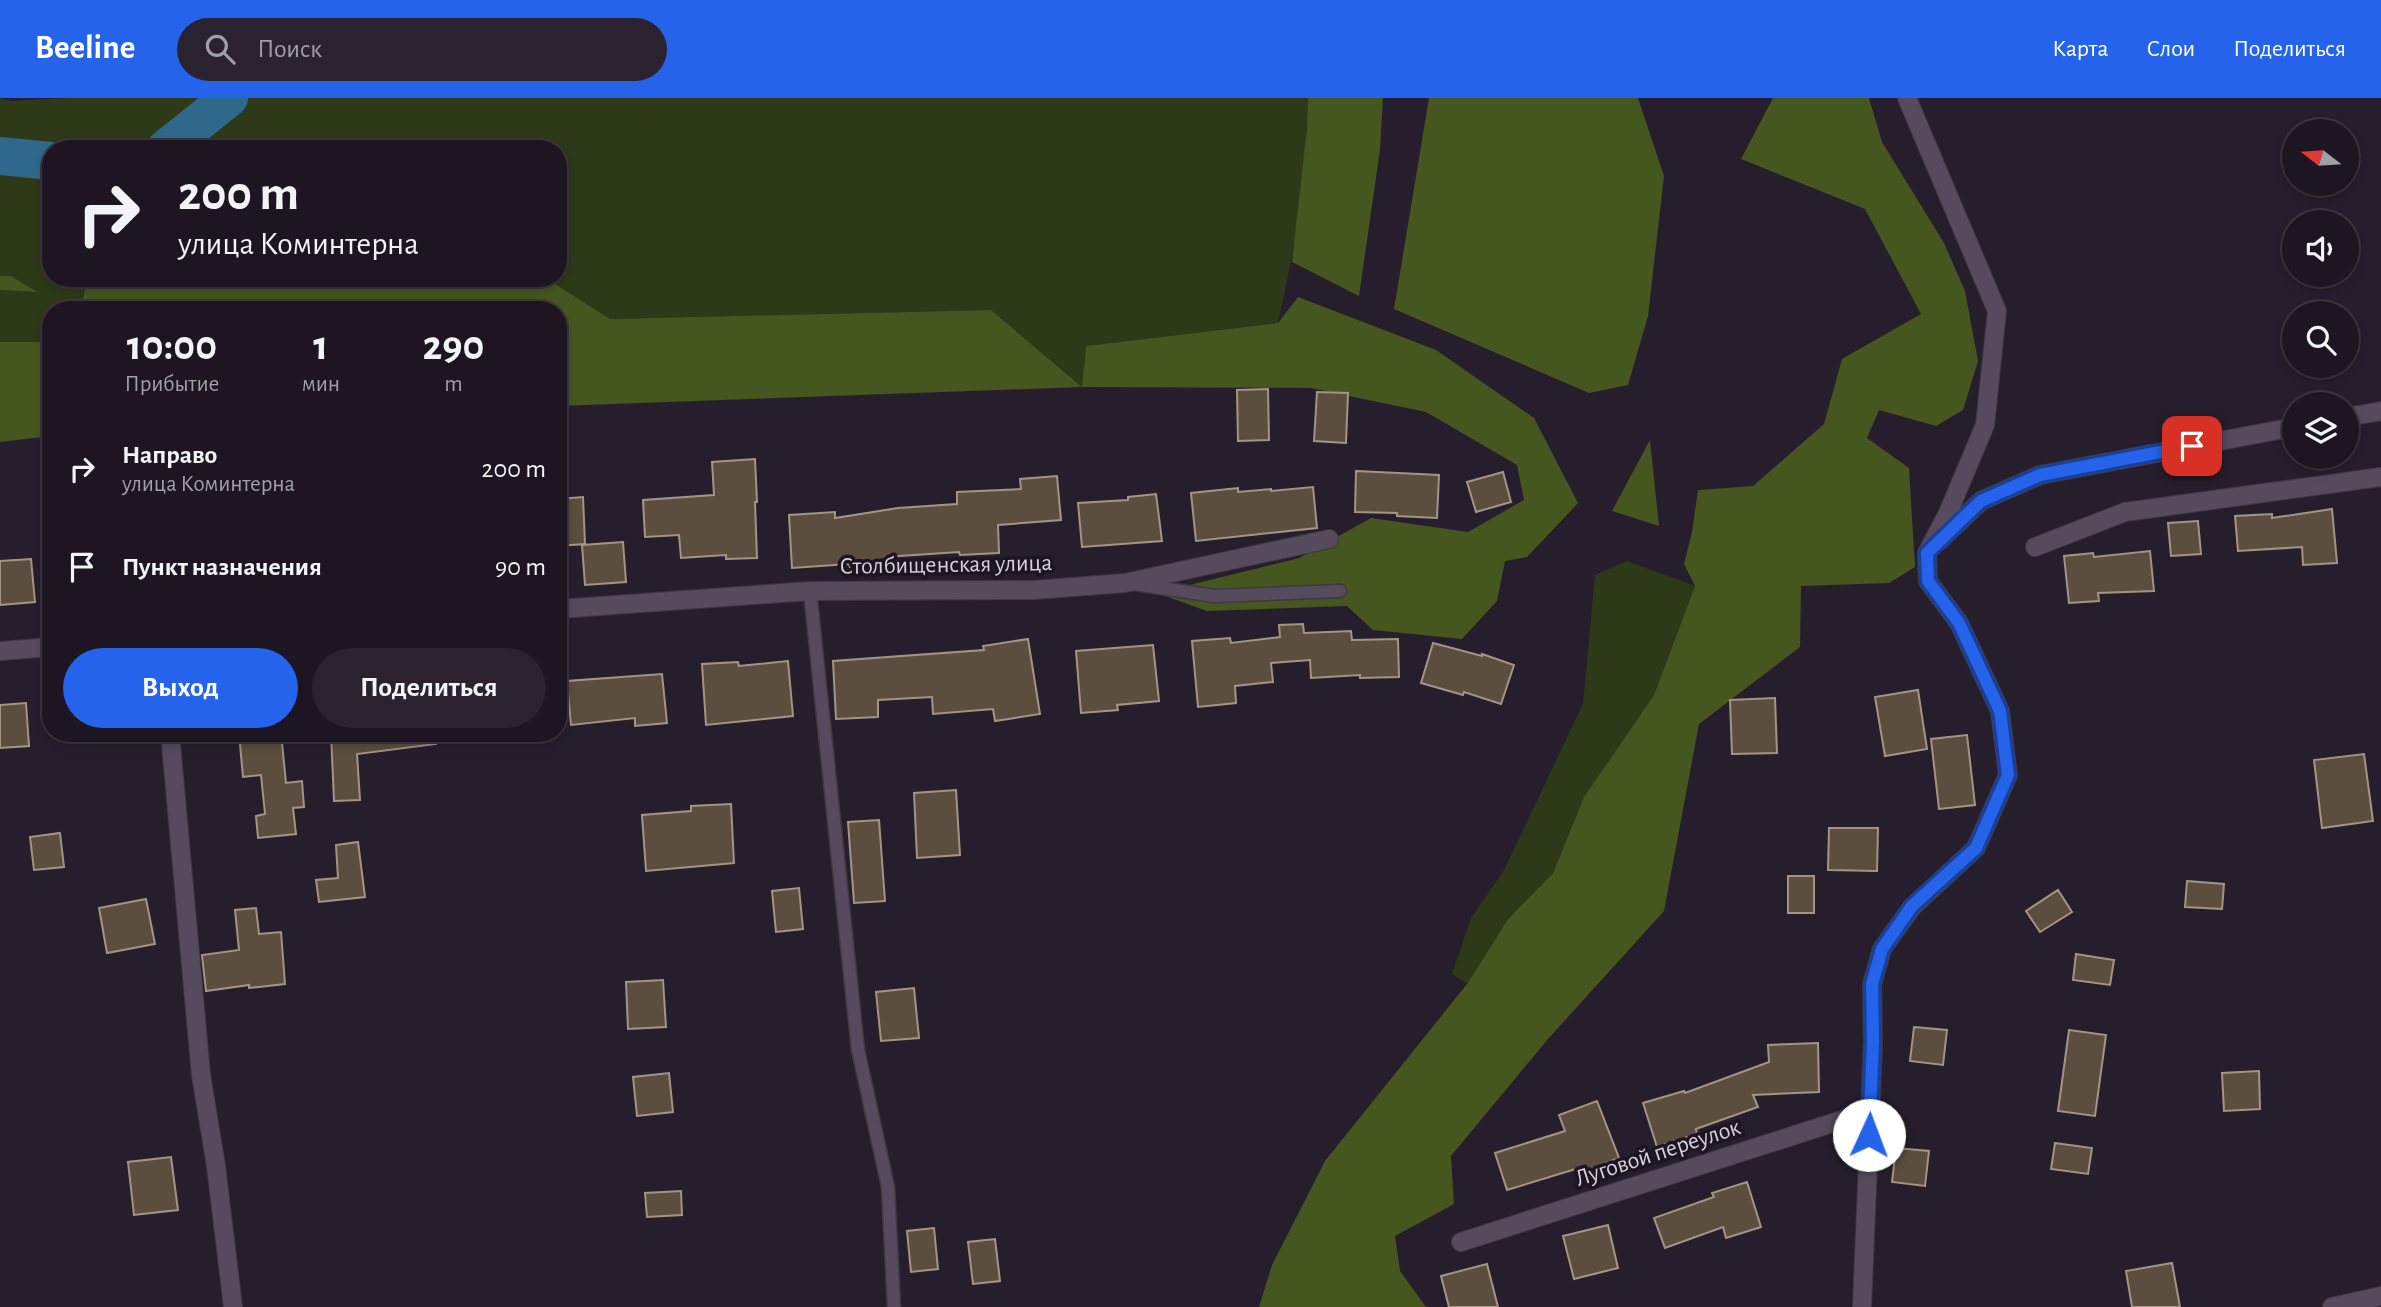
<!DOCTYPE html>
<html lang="ru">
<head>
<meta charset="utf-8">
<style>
	:root { --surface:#1d1622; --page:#2a232f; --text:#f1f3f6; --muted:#a09fa5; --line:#3b3540; --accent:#2563eb }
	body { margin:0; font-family:"Alegreya Sans",sans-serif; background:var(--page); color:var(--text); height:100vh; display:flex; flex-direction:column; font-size:26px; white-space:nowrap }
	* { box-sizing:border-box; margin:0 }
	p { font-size:23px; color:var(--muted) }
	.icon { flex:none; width:38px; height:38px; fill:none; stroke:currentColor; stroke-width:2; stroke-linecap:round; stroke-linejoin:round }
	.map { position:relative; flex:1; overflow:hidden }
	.panel { position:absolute; left:42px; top:203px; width:525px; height:441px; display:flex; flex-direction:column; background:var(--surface); border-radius:28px; box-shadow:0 4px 10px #0003,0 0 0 2px var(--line) }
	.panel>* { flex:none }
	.hud { position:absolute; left:42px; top:42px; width:525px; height:147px; border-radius:28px; box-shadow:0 4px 10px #0003,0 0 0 2px var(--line); background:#1d1622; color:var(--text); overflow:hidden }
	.needle { width:46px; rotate:287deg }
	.tools { position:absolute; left:2282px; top:21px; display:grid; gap:14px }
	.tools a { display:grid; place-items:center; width:77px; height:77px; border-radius:50%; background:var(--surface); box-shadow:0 4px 10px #0003,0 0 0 2px var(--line); font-size:35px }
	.pin { position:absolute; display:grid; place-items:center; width:60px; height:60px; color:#fff; margin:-30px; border-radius:14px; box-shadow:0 4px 10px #0006 }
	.me { position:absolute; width:77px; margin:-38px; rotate:2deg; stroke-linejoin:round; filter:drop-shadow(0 0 5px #0008) }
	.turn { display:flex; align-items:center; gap:24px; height:147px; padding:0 21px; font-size:32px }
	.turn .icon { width:91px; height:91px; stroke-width:2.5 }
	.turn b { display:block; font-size:49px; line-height:60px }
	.eta { display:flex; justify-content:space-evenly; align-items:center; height:119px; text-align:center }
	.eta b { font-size:42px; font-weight:700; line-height:49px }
	.primary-button { display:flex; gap:14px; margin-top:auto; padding:14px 21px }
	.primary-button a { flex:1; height:80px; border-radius:42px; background:var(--accent); color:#fff; font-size:28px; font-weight:700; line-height:80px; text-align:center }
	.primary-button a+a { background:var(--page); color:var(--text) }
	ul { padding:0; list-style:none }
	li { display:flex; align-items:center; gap:21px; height:98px; padding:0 21px }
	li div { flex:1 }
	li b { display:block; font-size:26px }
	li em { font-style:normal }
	header { display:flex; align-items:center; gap:42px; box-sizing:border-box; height:98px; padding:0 35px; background:var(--accent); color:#fff }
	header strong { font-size:33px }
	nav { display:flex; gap:38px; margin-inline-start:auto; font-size:24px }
	.search { width:490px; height:63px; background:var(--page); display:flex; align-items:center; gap:18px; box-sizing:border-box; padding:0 24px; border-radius:38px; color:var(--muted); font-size:26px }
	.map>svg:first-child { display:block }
	.green { fill:#2e3918 }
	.forest { fill:#45561e }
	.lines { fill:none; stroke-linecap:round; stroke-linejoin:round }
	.river { stroke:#2f688b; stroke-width:38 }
	.building { fill:#5b4e3e; stroke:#a49583; stroke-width:2 }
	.service-casing { stroke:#403844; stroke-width:15 }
	.minor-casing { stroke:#403844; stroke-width:20 }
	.tertiary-casing { stroke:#403844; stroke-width:20 }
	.service { stroke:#554b5d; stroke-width:12 }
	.minor { stroke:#554b5d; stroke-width:18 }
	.tertiary { stroke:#554b5d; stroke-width:18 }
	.route-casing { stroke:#184099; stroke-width:18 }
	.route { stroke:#2563eb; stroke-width:12 }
	.labels { text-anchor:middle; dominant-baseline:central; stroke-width:7; stroke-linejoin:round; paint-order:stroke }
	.street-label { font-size:24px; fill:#d6d0da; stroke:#1d1523 }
</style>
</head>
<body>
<header>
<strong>Beeline</strong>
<div class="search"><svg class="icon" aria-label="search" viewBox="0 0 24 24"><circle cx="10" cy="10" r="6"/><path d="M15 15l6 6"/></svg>Поиск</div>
<nav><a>Карта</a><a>Слои</a><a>Поделиться</a></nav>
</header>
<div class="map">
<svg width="2381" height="1209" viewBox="0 0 2381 1209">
	<rect width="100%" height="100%" fill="#271e2d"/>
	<!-- green -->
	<path class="green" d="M0 0 11 3 68 0H1308C1306 76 1295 151 1278 225L1086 248 1082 289 991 212 610 221 546 180H558V51H51V180H114L86 185 81 212H51V244H0V192L36 194 11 178H0Z
		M1627 463 1695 488 1654 597 1584 699 1553 775 1508 821 1467 886 1452 876 1471 820 1503 774 1583 606 1595 477Z"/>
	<!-- forest -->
	<path class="forest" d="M1308 0H1383L1380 52 1359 198 1292 164 1307 30Z
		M1429 0H1638L1664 78 1648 218 1628 287 1589 295 1394 211Z
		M1773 0H1869L1882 44 1944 145 1965 193 1978 263 1963 312 1936 328 1879 312 1867 340 1909 370 1915 469 1889 485 1801 488 1800 549 1699 626 1664 813 1548 941 1451 1058 1454 1106 1395 1138 1400 1173 1426 1209H1259L1272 1167 1325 1063 1467 886 1508 821 1553 775 1584 699 1654 597 1695 488 1684 466 1692 434 1698 392 1753 388 1824 326 1842 261 1921 216 1865 111 1741 61Z
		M0 178H11L37 194 0 192Z
		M114 180H546L610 221 991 212 1082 289 1086 248 1278 225 1298 199 1436 252 1534 320 1578 405 1527 459 1505 463 1497 503 1462 541 1373 532 1347 508 1207 513 1157 495 1299 460 1371 420 1468 434 1524 402 1517 367 1426 314 1311 290 1082 289 558 308V212H81L86 185Z
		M0 244H51V338L0 344Z
		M1650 342 1659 428 1612 413Z"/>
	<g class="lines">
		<!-- river -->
		<path class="river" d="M165 51 229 0
			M0 58 51 63"/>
	</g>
	<!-- building -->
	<path class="building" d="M1268 291 1269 342 1238 343 1237 292Z
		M1317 294 1348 295 1346 345 1314 343Z
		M755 361 757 404H755L757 460 726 461V457L681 460 679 437 645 439 643 402 714 397 712 364Z
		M1356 373 1439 377 1437 420 1397 418V415L1355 414Z
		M1503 374 1511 404 1476 414 1467 384Z
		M1057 378 1061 422 998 427 999 455 960 457 959 454 885 459 886 466 850 470 849 466 792 470 789 417 835 414V420L898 410 957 406V394L1021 391 1020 381Z
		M1313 389 1317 430 1196 443 1191 395 1238 390V394L1271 391V393Z
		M1156 396 1162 443 1082 449 1078 405 1128 402V399Z
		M583 399 585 446 558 448V401Z
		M2332 411 2337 465 2303 467 2302 449 2238 453 2235 418 2272 416V420Z
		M2198 423 2201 456 2171 458 2168 425Z
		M623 444 626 484 585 487 582 447Z
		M2150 453 2154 493 2098 495 2099 503 2069 505 2064 458 2093 455 2094 459Z
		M31 461 35 504 0 507V463Z
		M1303 526 1304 535 1351 533 1352 542 1398 541 1399 579 1360 580V577L1311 580 1310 562 1271 565 1273 584 1235 588 1236 605 1198 609 1192 543 1230 540 1231 545 1280 539 1279 527Z
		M1028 541 1040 616 995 623 993 611 933 616 932 599 878 602V619L836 621 833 563 984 552 983 548Z
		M1433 545 1482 558V556L1514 567 1501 606 1464 594 1463 597 1421 585Z
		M1153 547 1159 603 1117 607 1118 612 1081 615 1076 553Z
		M788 563 793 618 706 627 702 566 738 564 739 568Z
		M662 576 667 625 635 628V620L571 627 567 583Z
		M1918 592 1927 651 1885 658 1875 599Z
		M1775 600 1777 655 1732 656 1730 602Z
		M26 605 29 648 0 650V607Z
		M239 635H281L286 685 302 683 304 709 293 710 296 736 258 740 256 718 265 716 261 677 243 679Z
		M331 635H435L436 646 357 656 360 702 334 703Z
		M1967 637 1975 707 1939 711 1931 641Z
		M2364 656 2373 723 2322 730 2314 662Z
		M956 692 960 757 917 760 914 695Z
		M731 706 734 765 646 773 642 717 691 713V708Z
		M879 722 885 803 854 805 848 724Z
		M1829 730H1878L1877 773 1828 772Z
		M60 735 64 769 34 772 30 739Z
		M358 744 365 799 319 804 316 782 338 780 336 747Z
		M1788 778H1814V815H1788Z
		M2187 783 2224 786 2222 811 2185 809Z
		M799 790 803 831 776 834 772 793Z
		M2058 792 2072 814 2040 834 2026 813Z
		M146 801 155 846 107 855 99 810Z
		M256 810 259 836 281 834 285 886 249 890V887L206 893 202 857 239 852 235 812Z
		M2076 856 2114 862 2110 887 2073 882Z
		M663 882 666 929 628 931 626 884Z
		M914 890 919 940 881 943 876 894Z
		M1914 929 1947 932 1943 967 1910 963Z
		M2069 932 2106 937 2095 1018 2058 1013Z
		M1818 945 1819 994 1753 997 1758 1009 1696 1031 1697 1036 1657 1049 1643 1005 1684 993 1685 995 1769 964 1768 947Z
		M2259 973 2260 1011 2224 1013 2222 975Z
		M669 975 673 1014 637 1018 633 979Z
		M1597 1003 1619 1060 1581 1075 1579 1070 1507 1092 1495 1055 1565 1033 1559 1017Z
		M2055 1045 2092 1050 2088 1076 2051 1071Z
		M1896 1050 1929 1053 1925 1088 1892 1084Z
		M171 1059 178 1112 134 1117 128 1064Z
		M1747 1084 1761 1129 1726 1140 1723 1129 1665 1150 1654 1120 1714 1099 1712 1095Z
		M681 1093 682 1117 647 1119 645 1095Z
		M1608 1127 1618 1170 1574 1181 1563 1138Z
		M934 1130 938 1171 911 1174 907 1133Z
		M995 1141 1000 1183 973 1186 968 1144Z
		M2172 1165 2180 1209H2132L2126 1173Z
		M1487 1166 1498 1209H1449L1441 1178Z"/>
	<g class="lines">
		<!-- service casing -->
		<g class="service-casing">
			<path id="service" d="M1135 486 1214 498 1340 493
				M810 493 858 952 888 1089 894 1209"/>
		</g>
		<!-- minor casing -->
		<g class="minor-casing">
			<path id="minor" d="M2347 319 2381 313
				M1939 443 1981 403 2040 377 2294 329
				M2035 449 2125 414 2381 379
				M558 511 810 493 1034 492 1125 485 1329 441
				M0 553 51 549
				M170 635 201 977 216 1068 233 1209
				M1461 1144 1870 1013
				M1862 1209 1873 944 1872 886 1882 851 1912 809 1976 750 2008 677 2000 613 1959 525 1928 483 1927 455 1948 415 1985 327 1997 213 1907 0"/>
		</g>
		<!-- tertiary casing -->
		<g class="tertiary-casing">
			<path id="tertiary" d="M2332 1209 2381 1198"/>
		</g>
		<!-- service -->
		<use href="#service" class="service"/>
		<!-- minor -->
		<use href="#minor" class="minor"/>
		<!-- tertiary -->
		<use href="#tertiary" class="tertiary"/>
	</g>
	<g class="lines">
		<!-- route casing -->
		<g class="route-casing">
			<path id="route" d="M1869 1037 1873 944 1872 886 1882 851 1912 808 1976 750 2008 677 2000 613 1959 525 1928 483 1927 455 1981 403 2040 377 2192 348"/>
		</g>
		<!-- route -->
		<use href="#route" class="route"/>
	</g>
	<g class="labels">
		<!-- street labels -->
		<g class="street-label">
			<text transform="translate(946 467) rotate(-1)">Столбищенская улица</text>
			<text transform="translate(1658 1055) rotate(-18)">Луговой переулок</text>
		</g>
	</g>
</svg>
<div class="tools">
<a><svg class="needle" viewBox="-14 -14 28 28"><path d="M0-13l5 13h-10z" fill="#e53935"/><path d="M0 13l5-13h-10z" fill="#a09fa5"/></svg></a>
<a><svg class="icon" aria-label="sound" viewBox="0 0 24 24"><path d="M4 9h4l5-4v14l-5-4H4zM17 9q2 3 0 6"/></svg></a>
<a><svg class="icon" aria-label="search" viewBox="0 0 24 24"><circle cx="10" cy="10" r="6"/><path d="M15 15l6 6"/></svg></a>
<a><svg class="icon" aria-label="layers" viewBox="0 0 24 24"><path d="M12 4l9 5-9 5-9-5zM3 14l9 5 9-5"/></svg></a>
</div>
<div class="pin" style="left:2192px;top:348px;background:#d93025"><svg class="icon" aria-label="arrive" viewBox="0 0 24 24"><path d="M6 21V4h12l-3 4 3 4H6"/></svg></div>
<svg class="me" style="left:1869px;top:1037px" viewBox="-20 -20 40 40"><circle r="19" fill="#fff"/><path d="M0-13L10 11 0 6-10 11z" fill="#2563eb"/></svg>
<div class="hud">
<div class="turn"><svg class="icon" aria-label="right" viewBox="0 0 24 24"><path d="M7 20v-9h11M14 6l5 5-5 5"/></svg><div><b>200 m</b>улица Коминтерна</div></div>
</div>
<section class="panel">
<div class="eta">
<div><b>10:00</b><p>Прибытие</p></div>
<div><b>1</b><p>мин</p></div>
<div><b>290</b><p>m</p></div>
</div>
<ul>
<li><svg class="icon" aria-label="right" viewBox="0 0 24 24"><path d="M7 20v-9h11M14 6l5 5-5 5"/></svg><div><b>Направо</b><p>улица Коминтерна</p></div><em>200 m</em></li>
<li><svg class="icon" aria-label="arrive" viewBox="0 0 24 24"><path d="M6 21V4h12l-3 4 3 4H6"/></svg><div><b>Пункт назначения</b></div><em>90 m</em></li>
</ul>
<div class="primary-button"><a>Выход</a><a>Поделиться</a></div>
</section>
</div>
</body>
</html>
